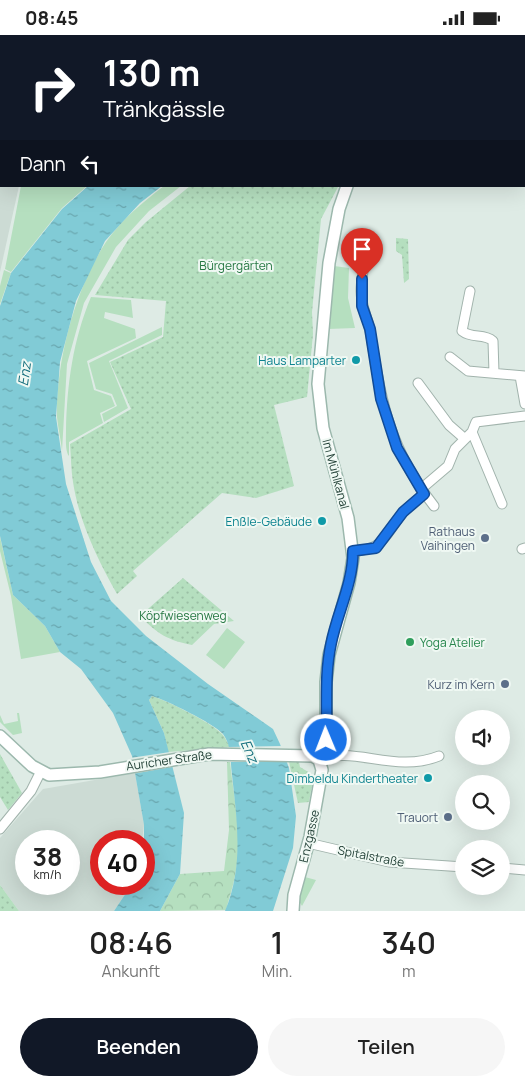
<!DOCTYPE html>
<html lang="de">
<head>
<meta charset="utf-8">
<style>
	:root { --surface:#fff; --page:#f6f6f6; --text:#222; --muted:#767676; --accent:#111827 }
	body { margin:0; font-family:Manrope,sans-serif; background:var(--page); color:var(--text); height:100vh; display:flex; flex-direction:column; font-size:19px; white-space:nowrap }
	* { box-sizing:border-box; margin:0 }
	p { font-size:16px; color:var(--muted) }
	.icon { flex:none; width:28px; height:28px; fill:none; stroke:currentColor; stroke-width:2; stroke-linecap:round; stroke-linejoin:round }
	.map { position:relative; height:876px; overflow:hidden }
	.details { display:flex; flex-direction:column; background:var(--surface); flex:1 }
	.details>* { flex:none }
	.top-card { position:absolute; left:0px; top:0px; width:525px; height:152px; box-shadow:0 5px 20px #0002; background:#111827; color:#fff; overflow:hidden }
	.controls { position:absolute; left:455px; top:675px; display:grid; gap:10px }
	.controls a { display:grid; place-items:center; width:55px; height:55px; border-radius:50%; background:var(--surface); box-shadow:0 5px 20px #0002; font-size:25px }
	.speed { position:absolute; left:15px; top:795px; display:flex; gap:10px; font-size:25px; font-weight:700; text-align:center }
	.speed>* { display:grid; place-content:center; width:65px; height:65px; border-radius:50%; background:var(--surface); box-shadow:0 5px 20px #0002; line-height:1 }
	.speed small { font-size:12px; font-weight:400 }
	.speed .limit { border:8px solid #d22; background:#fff; color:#111 }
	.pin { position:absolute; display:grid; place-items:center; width:42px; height:42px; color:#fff; margin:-51px -21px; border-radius:50% 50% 50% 0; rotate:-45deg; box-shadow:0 0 5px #0007 }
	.pin .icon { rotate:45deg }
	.me { position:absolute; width:55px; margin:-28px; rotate:359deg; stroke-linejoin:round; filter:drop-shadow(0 0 4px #0008) }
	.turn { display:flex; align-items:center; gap:18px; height:105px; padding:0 20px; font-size:22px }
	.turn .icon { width:65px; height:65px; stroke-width:2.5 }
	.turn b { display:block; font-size:35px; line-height:42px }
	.then { display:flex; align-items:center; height:48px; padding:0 20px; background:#0003; gap:10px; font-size:19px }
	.eta { display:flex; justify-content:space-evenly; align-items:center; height:85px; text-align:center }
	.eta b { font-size:30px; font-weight:600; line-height:35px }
	.cta { display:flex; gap:10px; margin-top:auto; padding:10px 20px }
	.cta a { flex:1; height:58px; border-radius:30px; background:var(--accent); color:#fff; font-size:20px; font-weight:600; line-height:58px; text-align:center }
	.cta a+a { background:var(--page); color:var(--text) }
	.status { display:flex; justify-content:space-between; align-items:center; height:35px; padding:0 25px; background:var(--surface); direction:ltr }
	.status svg { height:14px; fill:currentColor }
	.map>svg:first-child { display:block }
	.built { fill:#ccdbd4; fill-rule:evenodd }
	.grass { fill:#b5dfbf }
	.forest { fill:url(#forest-crowns) }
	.park { fill:url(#park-dots) }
	.water { fill:url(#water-ripples) }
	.pier { fill:#deebe5 }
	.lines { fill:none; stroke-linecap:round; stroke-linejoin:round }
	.street-casing { stroke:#a1b3ac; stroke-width:11 }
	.secondary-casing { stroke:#9cb8ad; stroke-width:14 }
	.street { stroke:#fff; stroke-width:9 }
	.secondary { stroke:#fff; stroke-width:11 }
	.route-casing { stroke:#114b97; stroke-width:12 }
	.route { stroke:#1a73e8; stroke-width:9 }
	.culture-dot { fill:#0f9aa8; stroke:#eff8f3; stroke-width:2 }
	.service-dot { fill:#5c6f8a; stroke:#eff8f3; stroke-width:2 }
	.leisure-dot { fill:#2e9e5b; stroke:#eff8f3; stroke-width:2 }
	.labels { text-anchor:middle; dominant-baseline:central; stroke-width:4; stroke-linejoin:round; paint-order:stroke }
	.park-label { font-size:12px; fill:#257742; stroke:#eff8f3 }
	.culture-label { font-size:12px; fill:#0d838f; stroke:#eff8f3; text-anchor:end }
	.street-label { font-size:12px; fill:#1e3d33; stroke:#eff8f3 }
	.service-label { font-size:12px; fill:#4e5e75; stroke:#eff8f3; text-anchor:end }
	.leisure-label { font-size:12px; fill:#27864d; stroke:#eff8f3; text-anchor:start }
	.water-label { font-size:14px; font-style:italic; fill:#146e7d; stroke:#eff8f3 }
</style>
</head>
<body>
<div class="status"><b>08:45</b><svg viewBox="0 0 49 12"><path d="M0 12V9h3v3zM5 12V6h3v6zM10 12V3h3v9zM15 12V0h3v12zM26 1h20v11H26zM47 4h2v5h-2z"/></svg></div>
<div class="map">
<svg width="525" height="876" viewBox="0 0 525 876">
	<defs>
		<pattern id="forest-crowns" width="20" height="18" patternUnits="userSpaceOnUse" patternTransform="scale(1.25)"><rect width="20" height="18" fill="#b5dfbf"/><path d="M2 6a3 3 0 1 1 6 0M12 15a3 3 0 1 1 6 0" fill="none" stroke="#9bc0a5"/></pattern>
		<pattern id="park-dots" width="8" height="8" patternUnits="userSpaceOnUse" patternTransform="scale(1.25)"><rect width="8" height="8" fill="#b5dfbf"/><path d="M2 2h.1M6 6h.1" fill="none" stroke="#9bc0a5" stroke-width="1.8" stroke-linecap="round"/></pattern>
		<pattern id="water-ripples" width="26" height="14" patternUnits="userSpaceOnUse" patternTransform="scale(1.25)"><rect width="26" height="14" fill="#81cbd6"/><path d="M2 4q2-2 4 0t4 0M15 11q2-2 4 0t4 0" fill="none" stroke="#69a6ae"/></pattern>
	</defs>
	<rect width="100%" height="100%" fill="#deebe5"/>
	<!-- built -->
	<path class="built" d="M0 0H70L1 1V151H19L0 237Z
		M135 738 144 790 142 806H101V849H132L114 876H19L0 850V803L43 754ZM26 806H69V849H26Z"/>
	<!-- grass -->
	<path class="grass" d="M71 0H217L71 1Z
		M21 151H87L62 173 11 237 5 234Z
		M164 151H181L149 176 116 212 84 268 67 329 62 416C61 405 58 393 57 382 56 326 75 254 106 207 121 185 143 167 164 151Z
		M334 231 349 233 348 263 355 293 328 294Z
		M4 235 11 238 0 269V251Z
		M91 262 131 265 133 283 105 277 104 283 135 294 136 303 87 326 94 355 111 361 115 371 100 378 103 388 69 407V421C65 416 66 403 66 395 67 349 73 305 91 262Z
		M162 292V300L109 326 128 373 104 387 102 379 117 371 112 359 96 354 89 328Z
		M0 502 13 560 45 591 60 617 21 624 11 561 0 516Z
		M227 593 245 607 224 634 206 620Z
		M17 678H19L22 698 13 700 0 687V680L4 689 18 686Z
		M305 842 316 845 302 871 299 866Z"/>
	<!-- forest -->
	<path class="forest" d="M227 727H230C234 764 243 804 235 841 233 852 229 863 226 875L160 876 180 839 224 836 229 795Z"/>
	<!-- park -->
	<path class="park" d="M190 151 338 152 321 184 312 277 313 299 307 362 274 370 294 451 256 463 222 458 133 536 137 541 117 559C98 525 79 487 73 447 71 435 71 421 70 409L131 374 110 327 163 302 166 266 95 260 128 205 146 187Z
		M396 203 408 204 409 244 404 248 402 220 396 216Z
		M183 543 234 586 214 589 192 610C167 605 158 599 140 581Z
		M152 661C167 666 211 687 222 699 225 702 227 707 230 712L168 717 164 698 149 665Z
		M0 719 22 758 8 775 0 762Z
		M289 727H299L300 732 310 738 312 750 309 767 298 768Z
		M0 850 19 876H0Z"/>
	<!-- water -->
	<path class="water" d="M88 151H162L140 168 105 206 76 266 60 327 56 382 66 449 91 527 111 566 146 601 208 649 273 694 280 709 289 733 296 781 293 813 273 876H225C244 831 237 786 232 740 230 726 232 711 223 699 213 688 166 665 152 661L149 665 164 698 184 778 180 839 160 876H114L132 849H144V790L132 721 113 678 81 634 60 617 45 591 13 560 0 501V271L11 238 62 174Z"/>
	<!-- pier -->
	<path class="pier" d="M284 711 289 726 228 727 227 712Z
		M170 717 172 732 132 739 130 723Z"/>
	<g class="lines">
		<!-- street casing -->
		<g class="street-casing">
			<path id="street" d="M366 214C365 228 361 243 361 256 361 272 369 285 371 301 381 369 391 416 434 471
				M470 256 462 296C472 304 484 298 493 306L494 338
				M450 322 468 336 525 341
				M520 341 525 369
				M418 348 449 390 465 404
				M472 397 502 469
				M421 454 448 431 455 414 472 397 476 387 525 381
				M522 514 525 513
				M353 516C383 515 384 502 401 480 407 472 417 465 424 459
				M319 725C353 710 395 739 439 721
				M0 794 31 756 41 736
				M308 808 389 827 464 832
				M501 833 525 835"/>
		</g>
		<!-- secondary casing -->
		<g class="secondary-casing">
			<path id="secondary" d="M385 0V1
				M0 701 32 731 49 740 100 737 209 719 313 721 319 725 322 735 310 802 294 860 293 876
				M319 725 326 712V647L329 620 349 548 353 523 348 483 323 393 318 349 329 228 339 174 347 151"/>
		</g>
		<!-- street -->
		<use href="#street" class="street"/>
		<!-- secondary -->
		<use href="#secondary" class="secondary"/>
	</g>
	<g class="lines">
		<!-- route casing -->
		<g class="route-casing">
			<path id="route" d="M326 705C328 673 324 642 331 609 337 578 353 549 353 516L376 513 403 477 424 459 397 413 381 364 370 294 362 271V244"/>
		</g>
		<!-- route -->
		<use href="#route" class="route"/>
	</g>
	<!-- markers -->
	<g class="culture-dot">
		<circle cx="356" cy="325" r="5"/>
		<circle cx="322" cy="486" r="5"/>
		<circle cx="428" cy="743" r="5"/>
	</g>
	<g class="service-dot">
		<circle cx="485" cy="503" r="5"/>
		<circle cx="505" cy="649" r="5"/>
		<circle cx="448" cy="782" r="5"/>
	</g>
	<circle class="leisure-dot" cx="410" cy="607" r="5"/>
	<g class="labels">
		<!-- park labels -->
		<g class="park-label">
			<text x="236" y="230">Bürgergärten</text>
			<text x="183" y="580">Köpfwiesenweg</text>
		</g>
		<!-- culture labels -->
		<g class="culture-label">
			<text x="346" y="325">Haus Lamparter</text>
			<text x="312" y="486">Enßle-Gebäude</text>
			<text x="418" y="743">Dimbeldu Kindertheater</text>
		</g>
		<!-- street labels -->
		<g class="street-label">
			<text transform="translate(336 439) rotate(75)">Im Mühlkanal</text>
			<text transform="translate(169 725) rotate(-8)">Auricher Straße</text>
			<text transform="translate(309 801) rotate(-77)">Enzgasse</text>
			<text transform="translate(371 821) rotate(11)">Spitalstraße</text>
		</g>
		<!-- service labels -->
		<g class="service-label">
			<text x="475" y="496">Rathaus<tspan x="475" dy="14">Vaihingen</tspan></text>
			<text x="495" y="649">Kurz im Kern</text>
			<text x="438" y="782">Trauort</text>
		</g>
		<!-- leisure labels -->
		<g class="leisure-label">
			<text x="420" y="607">Yoga Atelier</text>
		</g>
		<!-- water labels -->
		<g class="water-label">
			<text transform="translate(24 339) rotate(-82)">Enz</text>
			<text transform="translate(250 716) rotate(66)">Enz</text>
		</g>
	</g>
</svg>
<div class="controls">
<a><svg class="icon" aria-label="sound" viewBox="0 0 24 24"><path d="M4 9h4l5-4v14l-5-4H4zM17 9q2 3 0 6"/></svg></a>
<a><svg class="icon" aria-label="search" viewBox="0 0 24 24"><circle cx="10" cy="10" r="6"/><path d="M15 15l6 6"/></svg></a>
<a><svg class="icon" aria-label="layers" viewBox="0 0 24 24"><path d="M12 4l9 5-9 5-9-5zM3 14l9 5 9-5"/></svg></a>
</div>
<div class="speed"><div>38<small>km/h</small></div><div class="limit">40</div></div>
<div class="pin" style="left:362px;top:244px;background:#d93025"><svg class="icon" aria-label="arrive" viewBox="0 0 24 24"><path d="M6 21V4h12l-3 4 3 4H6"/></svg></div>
<svg class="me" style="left:326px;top:705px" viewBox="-20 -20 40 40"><circle r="17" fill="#1a73e8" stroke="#fff" stroke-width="3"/><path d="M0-11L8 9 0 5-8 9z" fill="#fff"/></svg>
<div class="top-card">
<div class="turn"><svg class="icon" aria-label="right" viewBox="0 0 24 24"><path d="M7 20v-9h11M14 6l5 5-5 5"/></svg><div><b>130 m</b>Tränkgässle</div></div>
<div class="then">Dann<svg class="icon" aria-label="left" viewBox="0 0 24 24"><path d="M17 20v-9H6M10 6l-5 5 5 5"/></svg></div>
</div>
</div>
<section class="details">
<div class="eta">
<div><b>08:46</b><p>Ankunft</p></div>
<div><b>1</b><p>Min.</p></div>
<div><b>340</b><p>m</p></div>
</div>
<div class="cta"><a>Beenden</a><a>Teilen</a></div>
</section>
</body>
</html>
